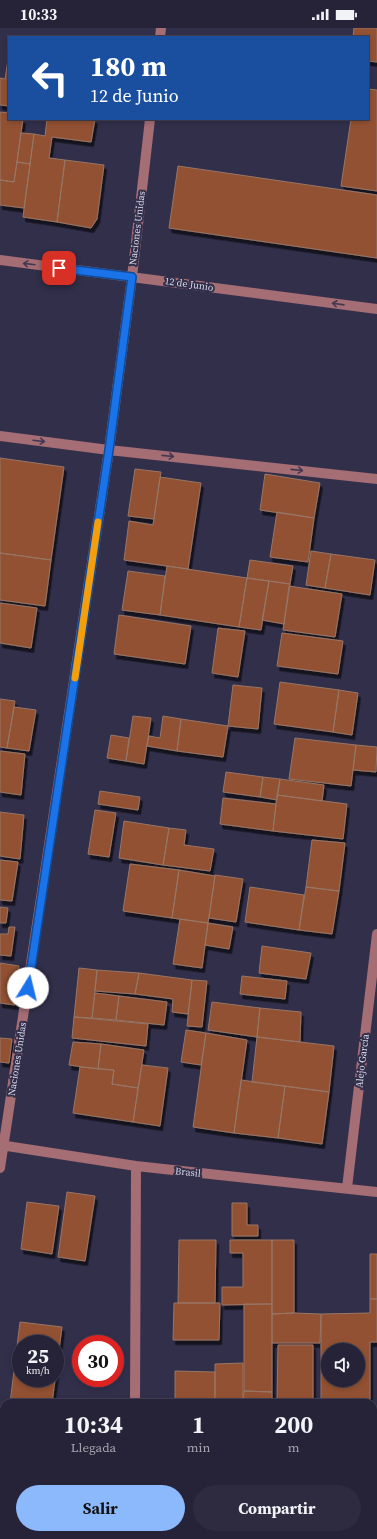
<!DOCTYPE html>
<html lang="es">
<head>
<meta charset="utf-8">
<style>
	:root { --surface:#262338; --page:#2e2b40; --text:#f1f3f6; --muted:#a4a4ae; --line:#424053; --accent:#8bb9fc }
	body { margin:0; font-family:"Source Serif 4",serif; background:var(--page); color:var(--text); height:100vh; display:flex; flex-direction:column; font-size:15px; white-space:nowrap }
	* { box-sizing:border-box; margin:0 }
	p { font-size:13px; color:var(--muted) }
	.icon { flex:none; width:22px; height:22px; fill:none; stroke:currentColor; stroke-width:2; stroke-linecap:round; stroke-linejoin:round }
	.map { position:relative; flex:1; overflow:hidden }
	.drawer { position:absolute; left:0px; top:1371px; width:377px; height:140px; display:flex; flex-direction:column; background:var(--surface); border-radius:12px 12px 0 0; box-shadow:0 2px 6px #0003,0 0 0 1px var(--line) }
	.drawer>* { flex:none }
	.top-card { position:absolute; left:8px; top:8px; width:361px; height:84px; border-radius:0px; box-shadow:0 2px 6px #0003,0 0 0 1px var(--line); background:#1a4fa0; color:#fff; overflow:hidden }
	.tools { position:absolute; left:321px; top:1315px; display:grid; gap:8px }
	.tools a { display:grid; place-items:center; width:44px; height:44px; border-radius:50%; background:var(--surface); box-shadow:0 2px 6px #0003,0 0 0 1px var(--line); font-size:20px }
	.speed { position:absolute; left:12px; top:1307px; display:flex; gap:8px; font-size:20px; font-weight:700; text-align:center }
	.speed>* { display:grid; place-content:center; width:52px; height:52px; border-radius:50%; background:var(--surface); box-shadow:0 2px 6px #0003,0 0 0 1px var(--line); line-height:1 }
	.speed small { font-size:10px; font-weight:400 }
	.speed .limit { border:6px solid #d22; background:#fff; color:#111 }
	.pin { position:absolute; display:grid; place-items:center; width:34px; height:34px; color:#fff; margin:-17px; border-radius:8px; box-shadow:0 2px 6px #0006 }
	.me { position:absolute; width:44px; margin:-22px; rotate:9deg; stroke-linejoin:round; filter:drop-shadow(0 0 3px #0008) }
	.turn { display:flex; align-items:center; gap:14px; height:84px; padding:0 16px; font-size:18px }
	.turn .icon { width:52px; height:52px; stroke-width:2.5 }
	.turn b { display:block; font-size:28px; line-height:34px }
	.eta { display:flex; justify-content:space-evenly; align-items:center; height:68px; text-align:center }
	.eta b { font-size:24px; font-weight:700; line-height:28px }
	.button { display:flex; gap:8px; margin-top:auto; padding:8px 16px }
	.button a { flex:1; height:46px; border-radius:24px; background:var(--accent); color:#111; font-size:16px; font-weight:700; line-height:46px; text-align:center }
	.button a+a { background:var(--page); color:var(--text) }
	.status { display:flex; justify-content:space-between; align-items:center; height:28px; padding:0 20px; background:var(--surface); direction:ltr }
	.status svg { height:11px; fill:currentColor }
	.map>svg:first-child { display:block }
	.building { fill:#925131; stroke:#987666; fill-rule:evenodd; filter:url(#shadow) }
	.lines { fill:none; stroke-linecap:round; stroke-linejoin:round }
	.minor { stroke:#a56d74; stroke-width:10 }
	.oneway { stroke:#433851 }
	.route-casing { stroke:#114b97; stroke-width:10 }
	.route { stroke:#1a73e8; stroke-width:7 }
	.slow { stroke:#f59e0b; stroke-width:7 }
	.labels { text-anchor:middle; dominant-baseline:central; stroke-width:4; stroke-linejoin:round; paint-order:stroke }
	.street-label { font-size:10px; fill:#dad9eb; stroke:#322f4b }
</style>
</head>
<body>
<div class="status"><b>10:33</b><svg viewBox="0 0 49 12"><path d="M0 12V9h3v3zM5 12V6h3v6zM10 12V3h3v9zM15 12V0h3v12zM26 1h20v11H26zM47 4h2v5h-2z"/></svg></div>
<div class="map">
<svg width="377" height="1511" viewBox="0 0 377 1511">
	<defs>
		<filter id="shadow"><feDropShadow dx="2.5" dy="4.5" stdDeviation="0" flood-color="#0009"/></filter>
	</defs>
	<rect width="100%" height="100%" fill="#322f4b"/>
	<!-- building -->
	<path class="building" d="M354 0H377V34L368 33V9H353Z
		M8 32H9V78L0 77V50L5 51Z
		M368 61 377 62V163L341 158 351 91H368Z
		M0 84 9 85V91H23L14 154 0 152Z
		M47 91H95L91 114 52 109 49 130 65 132 57 194 23 189 34 106 45 108Z
		M21 105 34 106 30 136 17 134Z
		M65 132 104 137 97 191 91 200 57 194Z
		M17 134 30 136 24 180 0 177V152L14 154Z
		M178 138 377 167V230L169 200Z
		M0 430 64 439 51 532 0 525Z
		M135 441 161 444 154 491 128 488Z
		M265 446 320 455 314 490 260 482Z
		M160 449 201 455 188 541 124 532 129 493 153 497Z
		M277 484 314 490 308 534 270 529Z
		M311 523 331 526 325 560 306 557Z
		M0 525 51 532 45 578 0 572Z
		M331 526 375 532 370 567 325 560Z
		M250 532 293 538 290 556 247 550Z
		M167 538 247 550 239 599 160 587Z
		M128 543 165 548 160 587 122 582Z
		M247 550 269 553 261 602 239 599Z
		M269 553 290 556 284 596 262 592Z
		M289 558 342 566 335 609 283 602Z
		M0 575 37 580 31 620 0 615Z
		M119 587 191 598 185 636 114 626Z
		M218 600 245 603 238 649 212 645Z
		M282 605 343 613 338 646 277 638Z
		M280 654 339 662 333 704 274 696Z
		M233 657 262 660 258 701 228 698Z
		M339 662 358 665 352 707 333 704Z
		M0 671 15 673 7 720 0 719Z
		M14 679 36 682 29 723 7 720Z
		M133 688 151 690 144 736 126 733Z
		M163 688 181 691 177 723 147 718 149 708 160 710Z
		M181 691 228 698 223 729 177 723Z
		M111 707 129 710 126 733 107 730Z
		M295 710 356 717 351 758 289 751Z
		M356 717 377 719 376 744 353 742Z
		M0 723 25 726 21 767 0 764Z
		M226 744 263 749 260 769 223 764Z
		M263 749 280 751 277 772 260 769Z
		M280 751 324 757 322 773 277 767Z
		M100 763 140 769 138 782 98 776Z
		M277 767 347 776 343 811 273 803Z
		M223 770 276 776 273 803 220 796Z
		M95 782 116 785 109 829 88 826Z
		M0 784 24 787 20 831 0 828Z
		M124 793 169 800 163 837 119 830Z
		M169 800 186 802 184 817 214 821 210 843 163 837Z
		M312 812 345 815 339 863 306 859Z
		M0 832 18 834 12 873 0 872Z
		M130 836 179 842 172 890 123 883Z
		M179 842 215 848 208 895 172 890Z
		M215 847 243 851 236 894 209 890Z
		M250 859 304 867 299 902 245 894Z
		M306 859 339 863 332 906 299 902Z
		M0 879 8 880 6 895H0Z
		M180 891 208 895 202 940 173 936Z
		M208 895 233 899 229 921 205 917Z
		M9 899H15L11 928 0 927V906H8Z
		M262 918 311 925 306 951 259 945Z
		M0 935 19 938 15 977 0 975Z
		M79 940 97 942 92 990 74 989Z
		M97 942 139 945 135 966 95 963Z
		M139 945 192 952 188 986 172 984 173 971 135 966Z
		M242 948 287 953 285 971 240 966Z
		M192 952 207 953 202 999 187 998Z
		M95 965 119 968 116 992 92 990Z
		M119 968 167 974 164 997 116 992Z
		M212 974 260 980 257 1009 208 1002Z
		M260 980 301 984 300 1014 257 1009Z
		M74 989 148 996 146 1018 72 1010Z
		M186 1002 206 1005 201 1037 181 1034Z
		M206 1005 247 1012 234 1105 193 1099Z
		M257 1009 334 1018 329 1064 252 1054Z
		M0 1010 12 1011 9 1035 0 1034Z
		M73 1014 101 1016 98 1041 69 1037Z
		M101 1016 144 1022 138 1060 112 1056 114 1042 98 1041Z
		M142 1037 168 1040 160 1098 133 1094Z
		M80 1039 114 1042 112 1056 138 1060 133 1094 73 1085Z
		M241 1052 285 1058 278 1110 234 1105Z
		M285 1058 329 1064 322 1116 278 1110Z
		M67 1164 95 1168 85 1233 58 1229Z
		M27 1174 59 1178 52 1226 21 1221Z
		M232 1175H247V1197H258V1208H232Z
		M179 1212H216L215 1275H178Z
		M230 1212H272V1276L222 1277V1259H243V1225H230Z
		M272 1212H294V1285L272 1286Z
		M370 1226H377V1271H370Z
		M370 1271H377V1314H370V1375H321V1286L370 1285ZM328 1322H358V1352H328Z
		M174 1275H220L219 1312H173Z
		M244 1276H272V1364L244 1363Z
		M294 1285 321 1286 320 1315H272V1286Z
		M20 1294 62 1299 52 1375H10ZM21 1316H55V1350H21Z
		M278 1317H313V1375H277Z
		M243 1335V1375H215V1336Z
		M175 1343 215 1344V1375H175Z
		M244 1363 272 1364V1375H243Z"/>
	<g class="lines">
		<!-- minor -->
		<path class="minor" d="M160 9 161 0
			M0 232 377 281
			M0 408 109 422 377 451
			M0 1117 136 1138 377 1164
			M0 1140 109 422 132 249 150 91
			M347 1160 377 906
			M135 1375 136 1138
			M373 1448H377
			M136 1507V1511"/>
	</g>
	<!-- one-way arrows -->
	<defs><path id="oneway-shaft" d="M-6 0H5M1.5-3L5.5 0L1.5 3" fill="none" stroke-width="1.6" stroke-linecap="round" stroke-linejoin="round"/></defs>
	<g class="oneway">
		<use href="#oneway-shaft" transform="translate(29 236) rotate(-173)"/>
		<use href="#oneway-shaft" transform="translate(338 276) rotate(-172)"/>
		<use href="#oneway-shaft" transform="translate(39 413) rotate(7)"/>
		<use href="#oneway-shaft" transform="translate(168 428) rotate(6)"/>
		<use href="#oneway-shaft" transform="translate(297 442) rotate(6)"/>
	</g>
	<g class="lines">
		<!-- route casing -->
		<g class="route-casing">
			<path id="route" d="M28 960 109 422 132 249 59 240"/>
		</g>
		<!-- route -->
		<use href="#route" class="route"/>
		<!-- slow -->
		<path class="slow" d="M75 650 98 494"/>
	</g>
	<g class="labels">
		<!-- street labels -->
		<g class="street-label">
			<text transform="translate(137 200) rotate(-83)">Naciones Unidas</text>
			<text transform="translate(189 256) rotate(8)">12 de Junio</text>
			<text transform="translate(17 1031) rotate(-81)">Naciones Unidas</text>
			<text transform="translate(362 1033) rotate(-83)">Alejo García</text>
			<text transform="translate(188 1144) rotate(6)">Brasil</text>
		</g>
	</g>
</svg>
<div class="tools">
<a><svg class="icon" aria-label="sound" viewBox="0 0 24 24"><path d="M4 9h4l5-4v14l-5-4H4zM17 9q2 3 0 6"/></svg></a>
</div>
<div class="speed"><div>25<small>km/h</small></div><div class="limit">30</div></div>
<div class="pin" style="left:59px;top:240px;background:#d93025"><svg class="icon" aria-label="arrive" viewBox="0 0 24 24"><path d="M6 21V4h12l-3 4 3 4H6"/></svg></div>
<svg class="me" style="left:28px;top:960px" viewBox="-20 -20 40 40"><circle r="19" fill="#fff"/><path d="M0-13L10 11 0 6-10 11z" fill="#1a73e8"/></svg>
<div class="top-card">
<div class="turn"><svg class="icon" aria-label="left" viewBox="0 0 24 24"><path d="M17 20v-9H6M10 6l-5 5 5 5"/></svg><div><b>180 m</b>12 de Junio</div></div>
</div>
<section class="drawer">
<div class="eta">
<div><b>10:34</b><p>Llegada</p></div>
<div><b>1</b><p>min</p></div>
<div><b>200</b><p>m</p></div>
</div>
<div class="button"><a>Salir</a><a>Compartir</a></div>
</section>
</div>
</body>
</html>
